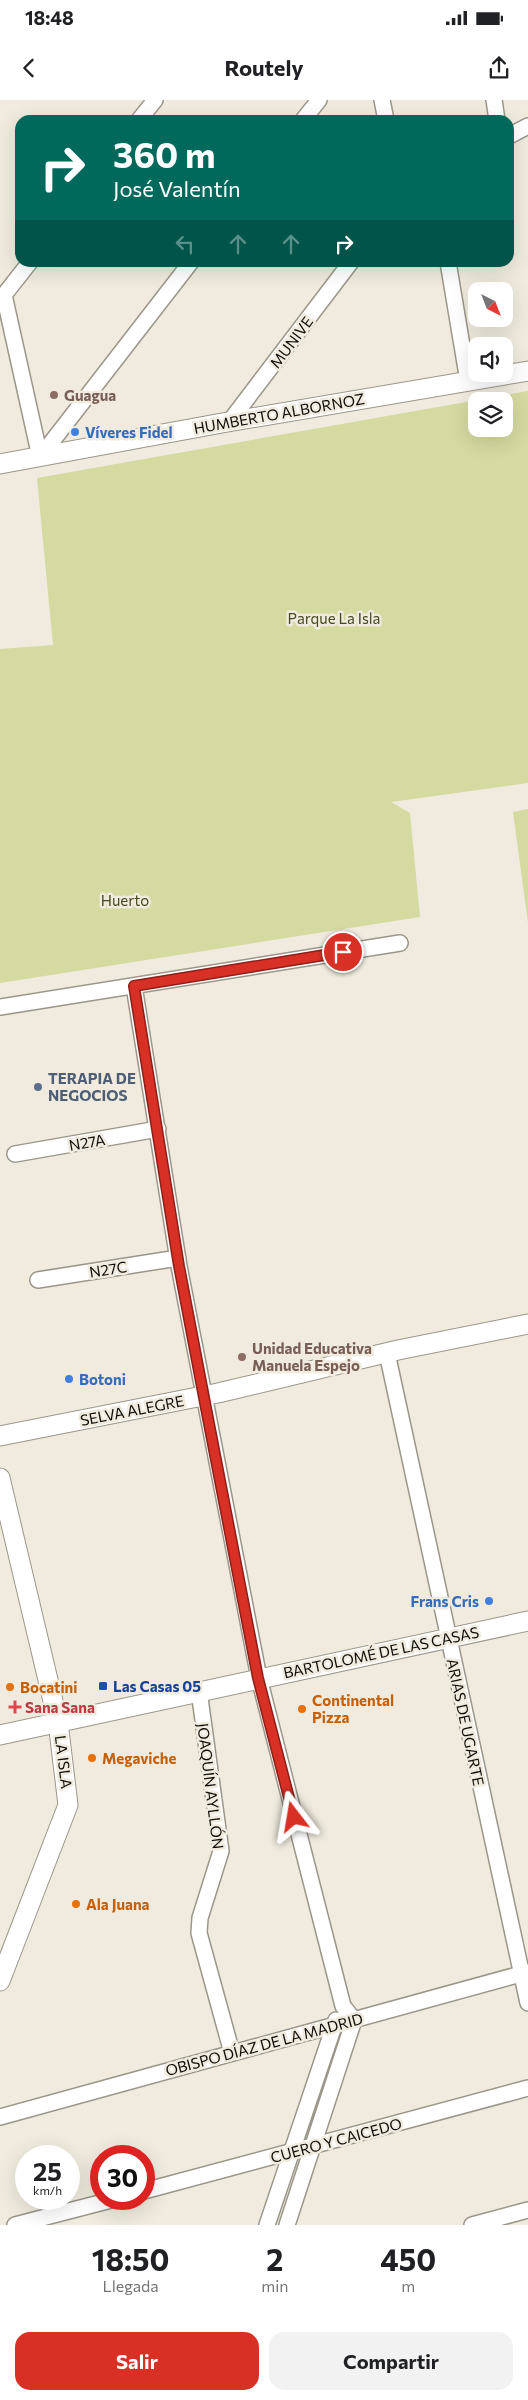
<!DOCTYPE html>
<html lang="es">
<head>
<meta charset="utf-8">
<style>
	:root { --surface:#fff; --page:#f2f2f2; --text:#202124; --muted:#757577; --accent:#d93025 }
	body { margin:0; font-family:Commissioner,sans-serif; background:var(--page); color:var(--text); height:100vh; display:flex; flex-direction:column; font-size:19px; white-space:nowrap }
	* { box-sizing:border-box; margin:0 }
	p { font-size:16px; color:var(--muted) }
	.icon { flex:none; width:28px; height:28px; fill:none; stroke:currentColor; stroke-width:2; stroke-linecap:round; stroke-linejoin:round }
	.map { position:relative; height:2125px; overflow:hidden }
	.drawer { display:flex; flex-direction:column; background:var(--surface); flex:1 }
	.drawer>* { flex:none }
	.guide { position:absolute; left:15px; top:15px; width:499px; height:152px; border-radius:15px; box-shadow:0 5px 20px #0002; background:#00695c; color:#fff; overflow:hidden }
	.needle { width:32px; rotate:138deg }
	.buttons { position:absolute; left:468px; top:182px; display:grid; gap:10px }
	.buttons a { display:grid; place-items:center; width:45px; height:45px; border-radius:10px; background:var(--surface); box-shadow:0 5px 20px #0002; font-size:25px }
	.speed { position:absolute; left:15px; top:2045px; display:flex; gap:10px; font-size:25px; font-weight:700; text-align:center }
	.speed>* { display:grid; place-content:center; width:65px; height:65px; border-radius:50%; background:var(--surface); box-shadow:0 5px 20px #0002; line-height:1 }
	.speed small { font-size:12px; font-weight:400 }
	.speed .limit { border:8px solid #d22; background:#fff; color:#111 }
	.pin { position:absolute; display:grid; place-items:center; width:42px; height:42px; color:#fff; margin:-21px; border:2px solid #fff; border-radius:50%; box-shadow:0 1px 5px #0007 }
	.me { position:absolute; width:55px; margin:-28px; rotate:346deg; stroke-linejoin:round; filter:drop-shadow(0 0 4px #0008) }
	.turn { display:flex; align-items:center; gap:18px; height:105px; padding:0 15px; font-size:22px }
	.turn .icon { width:65px; height:65px; stroke-width:2.5 }
	.turn b { display:block; font-size:35px; line-height:42px }
	.lanes { display:flex; align-items:center; height:48px; padding:0 15px; background:#0003; justify-content:center; gap:25px; direction:ltr }
	.lanes .off { opacity:.35 }
	.eta { display:flex; justify-content:space-evenly; align-items:center; height:85px; text-align:center }
	.eta b { font-size:30px; font-weight:700; line-height:35px }
	.primary-button { display:flex; gap:10px; margin-top:auto; padding:10px 15px }
	.primary-button a { flex:1; height:58px; border-radius:15px; background:var(--accent); color:#fff; font-size:20px; font-weight:700; line-height:58px; text-align:center }
	.primary-button a+a { background:var(--page); color:var(--text) }
	.status { display:flex; justify-content:space-between; align-items:center; height:35px; padding:0 25px; background:var(--surface); direction:ltr }
	.status svg { height:14px; fill:currentColor }
	header { display:flex; justify-content:space-between; align-items:center; height:65px; padding:0 15px; background:var(--surface); font-size:22px; font-weight:700 }
	.map>svg:first-child { display:block }
	.green { fill:#d4daa0; fill-rule:evenodd }
	.lines { fill:none; stroke-linecap:round; stroke-linejoin:round }
	.minor-casing { stroke:#9b968a; stroke-width:18 }
	.tertiary-casing { stroke:#9b968a; stroke-width:21 }
	.minor { stroke:#fff; stroke-width:15 }
	.tertiary { stroke:#fff; stroke-width:19 }
	.route-casing { stroke:#8d1f18; stroke-width:12 }
	.route { stroke:#d93025; stroke-width:9 }
	.education-dot { fill:#8d6e63; stroke:#f0ebde; stroke-width:2 }
	.shop-dot { fill:#3f7fe0; stroke:#f0ebde; stroke-width:2 }
	.service-dot { fill:#5c6f8a; stroke:#f0ebde; stroke-width:2 }
	.transit-dot { fill:#1a4fb4; stroke:#f0ebde; stroke-width:2 }
	.food-dot { fill:#e8710a; stroke:#f0ebde; stroke-width:2 }
	.health-dot { fill:#e0444e; stroke:#f0ebde; stroke-width:2 }
	.labels { text-anchor:middle; dominant-baseline:central; stroke-width:5; stroke-linejoin:round; paint-order:stroke }
	.street-label { font-size:15px; fill:#0e0c08; stroke:#f0ebde }
	.education-label { font-size:15px; font-weight:bold; fill:#785e54; stroke:#f0ebde; text-anchor:start }
	.shop-label { font-size:15px; font-weight:bold; fill:#366cbe; stroke:#f0ebde; text-anchor:start }
	.park-label { font-size:15px; fill:#46491f; stroke:#f0ebde }
	.service-label { font-size:15px; font-weight:bold; fill:#4e5e75; stroke:#f0ebde; text-anchor:start }
	.transit-label { font-size:15px; font-weight:bold; fill:#164399; stroke:#f0ebde; text-anchor:start }
	.food-label { font-size:15px; font-weight:bold; fill:#c56008; stroke:#f0ebde; text-anchor:start }
	.health-label { font-size:15px; font-weight:bold; fill:#be3a42; stroke:#f0ebde; text-anchor:start }
</style>
</head>
<body>
<div class="status"><b>18:48</b><svg viewBox="0 0 49 12"><path d="M0 12V9h3v3zM5 12V6h3v6zM10 12V3h3v9zM15 12V0h3v12zM26 1h20v11H26zM47 4h2v5h-2z"/></svg></div>
<header><svg class="icon" aria-label="back" viewBox="0 0 24 24"><path d="M15 5l-7 7 7 7"/></svg>Routely<svg class="icon" aria-label="share" viewBox="0 0 24 24"><path d="M12 15V3M7 8l5-5 5 5M5 13v7h14v-7"/></svg></header>
<div class="map">
<svg width="528" height="2125" viewBox="0 0 528 2125">
	<rect width="100%" height="100%" fill="#f0ebde"/>
	<!-- green -->
	<path class="green" d="M528 291V683L391 702 410 713 420 817 0 883V549L53 545 37 378ZM476 301H504V329H476Z
		M528 709V823L513 712Z"/>
	<g class="lines">
		<!-- minor casing -->
		<g class="minor-casing">
			<path id="minor" d="M382 0 386 20
				M494 0 497 20
				M139 20 155 0
				M303 20 319 0
				M509 36 528 26
				M448 162 468 281
				M4 195 40 357
				M0 196 4 195 30 162
				M230 321 351 162
				M40 357 191 162
				M134 886 179 1166 259 1578 343 1906 354 1920 287 2125
				M0 907 400 843
				M15 1054 158 1029
				M38 1180 178 1158
				M387 1253 528 1903
				M199 1591 221 1751 200 1818 199 1833 232 1953
				M0 2017 528 1872
				M144 2091 528 1988
				M15 2125 115 2099
				M267 2125 336 1920
				M472 2125 528 2110"/>
		</g>
		<!-- tertiary casing -->
		<g class="tertiary-casing">
			<path id="tertiary" d="M0 364 222 323 528 271
				M0 1336 218 1293 398 1250 528 1224
				M0 1378 58 1622 68 1705 0 1881
				M0 1635 528 1521"/>
		</g>
		<!-- minor -->
		<use href="#minor" class="minor"/>
		<!-- tertiary -->
		<use href="#tertiary" class="tertiary"/>
	</g>
	<g class="lines">
		<!-- route casing -->
		<g class="route-casing">
			<path id="route" d="M294 1717 258 1578 206 1308 179 1166 134 886 343 852"/>
		</g>
		<!-- route -->
		<use href="#route" class="route"/>
	</g>
	<!-- markers -->
	<g class="education-dot">
		<circle cx="54" cy="295" r="5"/>
		<circle cx="242" cy="1257" r="5"/>
	</g>
	<g class="shop-dot">
		<circle cx="75" cy="332" r="5"/>
		<circle cx="69" cy="1279" r="5"/>
		<circle cx="489" cy="1501" r="5"/>
	</g>
	<circle class="service-dot" cx="38" cy="987" r="5"/>
	<rect class="transit-dot" x="98" y="1581" width="10" height="10" rx="2.5"/>
	<g class="food-dot">
		<circle cx="10" cy="1587" r="5"/>
		<circle cx="302" cy="1609" r="5"/>
		<circle cx="92" cy="1658" r="5"/>
		<circle cx="76" cy="1804" r="5"/>
	</g>
	<path class="health-dot" d="M12.5 1599.5h5v5h5v5h-5v5h-5v-5h-5v-5h5z"/>
	<g class="labels">
		<!-- street labels -->
		<g class="street-label">
			<text transform="translate(291 242) rotate(-53)">MUNIVE</text>
			<text transform="translate(279 313) rotate(-10)">HUMBERTO ALBORNOZ</text>
			<text transform="translate(87 1042) rotate(-10)">N27A</text>
			<text transform="translate(108 1169) rotate(-9)">N27C</text>
			<text transform="translate(132 1310) rotate(-11)">SELVA ALEGRE</text>
			<text transform="translate(381 1552) rotate(-12)">BARTOLOMÉ DE LAS CASAS</text>
			<text transform="translate(466 1622) rotate(78)">ARIAS DE UGARTE</text>
			<text transform="translate(64 1662) rotate(83)">LA ISLA</text>
			<text transform="translate(211 1686) rotate(83)">JOAQUÍN AYLLÓN</text>
			<text transform="translate(264 1944) rotate(-15)">OBISPO DÍAZ DE LA MADRID</text>
			<text transform="translate(336 2040) rotate(-15)">CUERO Y CAICEDO</text>
		</g>
		<!-- education labels -->
		<g class="education-label">
			<text x="64" y="295">Guagua</text>
			<text x="252" y="1248">Unidad Educativa<tspan x="252" dy="17">Manuela Espejo</tspan></text>
		</g>
		<!-- shop labels -->
		<g class="shop-label">
			<text x="85" y="332">Víveres Fidel</text>
			<text x="79" y="1279">Botoni</text>
			<text x="479" y="1501" text-anchor="end">Frans Cris</text>
		</g>
		<!-- park labels -->
		<g class="park-label">
			<text x="334" y="518">Parque La Isla</text>
			<text x="125" y="800">Huerto</text>
		</g>
		<!-- service labels -->
		<g class="service-label">
			<text x="48" y="978">TERAPIA DE<tspan x="48" dy="17">NEGOCIOS</tspan></text>
		</g>
		<!-- transit labels -->
		<g class="transit-label">
			<text x="113" y="1586">Las Casas 05</text>
		</g>
		<!-- food labels -->
		<g class="food-label">
			<text x="20" y="1587">Bocatini</text>
			<text x="312" y="1600">Continental<tspan x="312" dy="17">Pizza</tspan></text>
			<text x="102" y="1658">Megaviche</text>
			<text x="86" y="1804">Ala Juana</text>
		</g>
		<!-- health labels -->
		<g class="health-label">
			<text x="25" y="1607">Sana Sana</text>
		</g>
	</g>
</svg>
<div class="buttons">
<a><svg class="needle" viewBox="-14 -14 28 28"><path d="M0-13l5 13h-10z" fill="#e53935"/><path d="M0 13l5-13h-10z" fill="#757577"/></svg></a>
<a><svg class="icon" aria-label="sound" viewBox="0 0 24 24"><path d="M4 9h4l5-4v14l-5-4H4zM17 9q2 3 0 6"/></svg></a>
<a><svg class="icon" aria-label="layers" viewBox="0 0 24 24"><path d="M12 4l9 5-9 5-9-5zM3 14l9 5 9-5"/></svg></a>
</div>
<div class="speed"><div>25<small>km/h</small></div><div class="limit">30</div></div>
<div class="pin" style="left:343px;top:852px;background:#d93025"><svg class="icon" aria-label="arrive" viewBox="0 0 24 24"><path d="M6 21V4h12l-3 4 3 4H6"/></svg></div>
<svg class="me" style="left:294px;top:1717px" viewBox="-20 -20 40 40"><path d="M0-17L14 15 0 8-14 15z" fill="#d93025" stroke="#fff" stroke-width="4"/></svg>
<div class="guide">
<div class="turn"><svg class="icon" aria-label="right" viewBox="0 0 24 24"><path d="M7 20v-9h11M14 6l5 5-5 5"/></svg><div><b>360 m</b>José Valentín</div></div>
<div class="lanes"><svg class="icon off" aria-label="left" viewBox="0 0 24 24"><path d="M17 20v-9H6M10 6l-5 5 5 5"/></svg><svg class="icon off" aria-label="ahead" viewBox="0 0 24 24"><path d="M12 20V5M6 11l6-6 6 6"/></svg><svg class="icon off" aria-label="ahead" viewBox="0 0 24 24"><path d="M12 20V5M6 11l6-6 6 6"/></svg><svg class="icon" aria-label="right" viewBox="0 0 24 24"><path d="M7 20v-9h11M14 6l5 5-5 5"/></svg></div>
</div>
</div>
<section class="drawer">
<div class="eta">
<div><b>18:50</b><p>Llegada</p></div>
<div><b>2</b><p>min</p></div>
<div><b>450</b><p>m</p></div>
</div>
<div class="primary-button"><a>Salir</a><a>Compartir</a></div>
</section>
</body>
</html>
